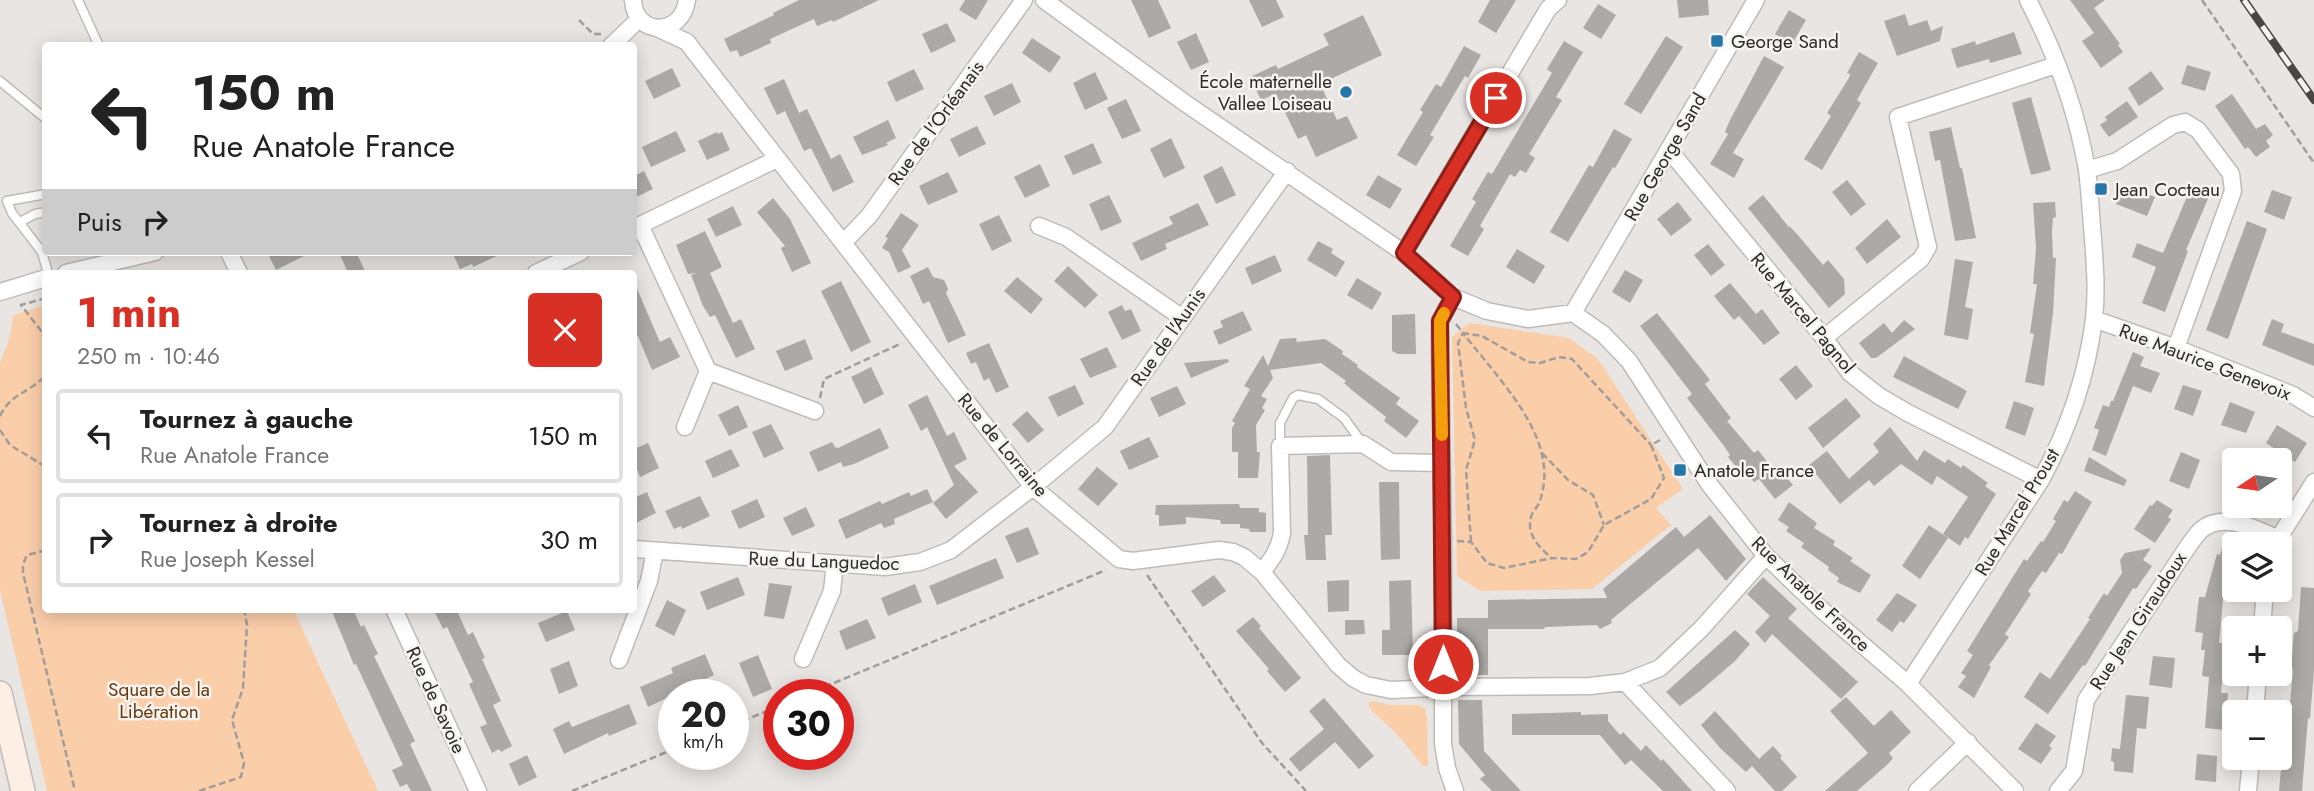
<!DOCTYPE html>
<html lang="fr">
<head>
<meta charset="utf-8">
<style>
	:root { --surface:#fff; --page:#f2f2f2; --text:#222; --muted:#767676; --line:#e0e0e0; --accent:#d93025 }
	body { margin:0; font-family:Jost,sans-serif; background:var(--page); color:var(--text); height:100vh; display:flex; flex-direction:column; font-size:26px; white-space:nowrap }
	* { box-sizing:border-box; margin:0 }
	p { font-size:23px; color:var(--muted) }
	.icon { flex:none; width:38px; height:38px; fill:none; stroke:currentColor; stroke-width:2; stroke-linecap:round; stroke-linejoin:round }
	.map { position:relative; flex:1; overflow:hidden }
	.panel { position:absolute; left:42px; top:270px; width:595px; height:343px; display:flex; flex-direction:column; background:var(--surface); border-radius:7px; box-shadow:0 4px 18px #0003 }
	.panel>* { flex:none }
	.hud { position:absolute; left:42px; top:42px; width:595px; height:214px; border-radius:7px; box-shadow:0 4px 18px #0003; background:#fff; color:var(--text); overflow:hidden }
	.needle { width:46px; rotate:257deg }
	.tools { position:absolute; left:2222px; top:448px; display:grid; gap:14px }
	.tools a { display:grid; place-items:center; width:70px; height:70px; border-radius:7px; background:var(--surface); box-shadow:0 4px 18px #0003; font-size:35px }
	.speed { position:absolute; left:658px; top:679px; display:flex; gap:14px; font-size:35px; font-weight:700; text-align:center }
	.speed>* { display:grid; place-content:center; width:91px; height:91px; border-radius:50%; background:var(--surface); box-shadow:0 4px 18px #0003; line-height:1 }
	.speed small { font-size:18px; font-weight:400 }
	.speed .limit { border:10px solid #d22; background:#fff; color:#111 }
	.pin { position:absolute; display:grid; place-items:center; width:60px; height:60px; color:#fff; margin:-30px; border:4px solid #fff; border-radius:50%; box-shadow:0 2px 7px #0007 }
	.me { position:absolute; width:77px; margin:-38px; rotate:0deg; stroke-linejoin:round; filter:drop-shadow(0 0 5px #0008) }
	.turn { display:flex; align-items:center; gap:24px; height:147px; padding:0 35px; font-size:32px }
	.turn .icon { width:91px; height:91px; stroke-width:2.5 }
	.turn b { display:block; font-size:49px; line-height:60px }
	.then { display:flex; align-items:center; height:66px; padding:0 35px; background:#0003; gap:14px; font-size:26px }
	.round { display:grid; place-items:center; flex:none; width:74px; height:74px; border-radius:7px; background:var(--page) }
	.headline { display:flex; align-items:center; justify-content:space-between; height:119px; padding:0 35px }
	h1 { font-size:42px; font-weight:700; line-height:52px; color:var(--accent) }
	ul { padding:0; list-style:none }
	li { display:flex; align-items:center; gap:21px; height:94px; margin:0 14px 10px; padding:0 21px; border:4px solid var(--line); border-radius:7px }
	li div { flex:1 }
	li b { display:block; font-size:26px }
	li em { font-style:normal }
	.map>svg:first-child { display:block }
	.green { fill:#fbceaa }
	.building { fill:#aca9a6 }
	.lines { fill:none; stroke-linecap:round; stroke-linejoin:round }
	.lane-casing { stroke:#bfbbb9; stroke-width:11 }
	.street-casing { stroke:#bfbbb9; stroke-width:19 }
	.secondary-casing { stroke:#bfbbb9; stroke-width:26 }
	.path { stroke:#a09d9b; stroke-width:2.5; stroke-dasharray:7 3.5; stroke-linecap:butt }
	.lane { stroke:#fff; stroke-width:8 }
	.street { stroke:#fff; stroke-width:16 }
	.secondary { stroke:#fdefe4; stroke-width:23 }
	.rail-casing { stroke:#484746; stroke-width:8 }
	.rail { stroke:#f6f3f0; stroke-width:5; stroke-dasharray:16; stroke-linecap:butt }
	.route-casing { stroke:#8d1f18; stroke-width:18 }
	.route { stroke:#d93025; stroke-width:12 }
	.slow { stroke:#f59e0b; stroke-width:12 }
	.poi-dot { fill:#2677a8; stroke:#f6f3f0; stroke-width:2.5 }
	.labels { text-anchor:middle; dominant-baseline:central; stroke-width:5; stroke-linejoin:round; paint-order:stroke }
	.poi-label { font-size:19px; fill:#2c2b2a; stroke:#f6f3f0; text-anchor:start }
	.street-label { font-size:19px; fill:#2c2b2a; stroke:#f6f3f0 }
	.park-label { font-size:19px; fill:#65390b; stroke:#f6f3f0 }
</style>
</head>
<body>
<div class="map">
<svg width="2314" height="791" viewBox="0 0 2314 791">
	<rect width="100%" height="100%" fill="#e9e5e3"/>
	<!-- green -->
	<path class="green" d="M45 305 46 609H293L378 791H47L0 590V362L8 343 14 315Z
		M1469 323 1569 338 1598 359 1683 489 1656 508 1671 525 1592 589 1480 591 1457 576 1452 337Z
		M1374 701 1390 705H1419L1425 709 1427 718 1428 766H1423L1396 733 1372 711 1369 707V702Z"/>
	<!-- building -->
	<path class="building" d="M799 0H879L833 22 832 20 817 26 814 19 770 39 771 43 740 57 737 50 730 52 724 39 774 15 773 13Z
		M965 0H988L976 20 959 10Z
		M1131 0H1158L1171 28 1149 38Z
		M1249 0H1276L1284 17 1262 27Z
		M1490 0H1516L1496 33 1478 22Z
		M1677 0H1708L1709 15 1679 18Z
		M2070 0H2105L2094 8 2120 44 2118 45 2123 52 2101 68 2082 41 2094 33Z
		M1598 4 1616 15 1601 39 1583 28Z
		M1789 10 1806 20 1792 44 1775 34Z
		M1905 14 1909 26 1927 20 1931 31 1943 26 1940 41 1897 56 1884 21Z
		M1363 15 1382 55 1320 84 1337 120 1347 116 1358 138 1316 157 1306 135 1298 139 1276 94 1261 100 1250 77 1276 65 1278 69 1329 45 1323 34Z
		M947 23 956 41 931 53 922 34Z
		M2014 32 2022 54 1990 63 1989 59 1957 68 1951 49 1975 41 1976 45Z
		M1196 33 1209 62 1191 70 1177 42Z
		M1666 36 1683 47 1641 114 1624 104Z
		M1032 38 1061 57 1050 73 1022 53Z
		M1564 41 1583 52 1556 97 1562 100 1529 154 1535 158 1526 173 1520 170 1515 177 1510 174 1480 226 1484 229 1468 256 1450 246 1476 202 1472 199 1488 172 1492 174 1552 73 1547 69Z
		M1464 46 1481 55 1468 78 1465 76 1430 135 1434 137 1416 166 1397 155 1423 112 1420 110 1436 84 1441 87Z
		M1859 52 1878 63 1857 100 1861 103 1822 170 1804 159 1831 116 1827 113 1849 78 1850 74 1847 73Z
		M1764 56 1784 67 1733 153 1744 159 1734 178 1710 164 1728 134 1725 132 1729 122Z
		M2187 65 2211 72 2205 91 2181 84Z
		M672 68 681 86 654 99 645 81Z
		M914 69 924 89 896 102 887 82Z
		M2151 71 2164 89 2139 106 2128 88Z
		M1095 72 1108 99 1085 110 1073 83Z
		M784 79 799 113 807 109 831 159 840 154 854 182 833 192 811 148 804 151 785 111 777 115 764 88Z
		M1012 83 1021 102 994 116 984 96Z
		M2232 94 2256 129 2265 124 2273 135 2266 141 2270 147 2256 157 2248 147 2245 149 2215 106Z
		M2031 97 2051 170 2031 175 2012 103Z
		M1126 99 1141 131 1122 139 1107 108Z
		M2127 101 2138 117 2109 137 2100 125 2107 120 2105 117Z
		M888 120 896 138 886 143 888 145 862 155 853 137Z
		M977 126 986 144 959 157 950 139Z
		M1951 127 1960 168H1962L1976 238 1955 241 1940 160 1935 161 1929 132Z
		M1614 129 1632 139 1615 168 1613 167 1568 242 1550 232 1589 165 1593 167Z
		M676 131 686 151 651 167 642 147Z
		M717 132 718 134 722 132 730 150 707 160 698 141Z
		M1171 138 1185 168 1164 178 1150 149Z
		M1093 143 1102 163 1073 175 1064 156Z
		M1040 164 1050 186 1025 198 1014 177Z
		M1222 166 1236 195 1216 204 1203 176Z
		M644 171 653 189 634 198V176Z
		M948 172 958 192 928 205 919 186Z
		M1378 175 1402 189 1390 209 1366 195Z
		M1847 180 1866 204 1851 216 1832 192Z
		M2124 185 2155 197 2147 216 2116 204Z
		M2192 185 2211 192 2186 250 2188 251 2165 312 2142 303 2156 267 2132 257 2137 243 2163 253Z
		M2272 190 2292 197 2284 220 2264 212Z
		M1109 195 1122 222 1101 231 1089 204Z
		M1763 195 1788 226 1786 228 1789 226 1797 234 1823 265 1828 260 1844 279 1845 294 1829 308 1748 208Z
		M773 198 790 219 811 263 792 272 781 248 785 246 757 212Z
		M1678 202 1692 220 1671 236 1657 219Z
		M2055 202 2056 217 2053 218 2052 231 2053 258H2056L2053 313 2044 386 2025 382 2034 334 2030 333 2037 284H2033L2036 248 2033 203Z
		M1198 203 1209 225 1165 244 1167 249 1141 261 1132 243 1173 224 1169 217Z
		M733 206 742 225 716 237 707 219Z
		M901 213 919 225 902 250 911 267 898 273 889 252 882 248 888 238 885 237Z
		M999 215 1012 241 992 251 979 224Z
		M1887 219 1901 237 1867 264 1855 248Z
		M2247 221 2267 229 2228 339 2206 330Z
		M705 231 722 267 710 273 733 323 741 319 755 349 736 358 715 315 710 317 703 306 691 275 696 273 688 274 676 245Z
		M1318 241 1333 249 1331 253 1345 262 1336 277 1307 260Z
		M1708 244 1725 265 1711 276 1694 255Z
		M1517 249 1545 266 1534 284 1506 267Z
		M267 252H312L276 270Z
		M339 252H356L366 273H348Z
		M452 252H505L473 267 472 264 460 269Z
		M1275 255 1282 271 1252 285 1245 268Z
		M1955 259 1973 262 1965 307 1973 309 1968 340 1944 335Z
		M1068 266 1098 295 1085 308 1054 281Z
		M928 267 933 277 944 280 948 289 946 293 966 335 948 343 929 301 923 304 910 276Z
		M1625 270 1643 280 1630 303 1612 292Z
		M1017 277 1043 299 1031 314 1004 291Z
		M1357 278 1382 293 1372 310 1347 295Z
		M841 281 871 342 851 352 821 291Z
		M634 282 660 342 670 337 680 357 652 370 638 336 634 338Z
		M1730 283 1756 314 1762 309 1780 333 1764 345 1739 316 1734 320 1714 296Z
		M1122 305 1125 311 1131 309 1141 331 1122 340 1108 312Z
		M1243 311 1252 330 1219 345 1213 331 1223 327 1220 321Z
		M1657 313 1710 380 1705 384 1731 418 1727 421 1754 453 1758 450 1772 468 1776 465 1793 485 1775 499 1759 479 1754 482 1740 465 1737 468 1728 457 1730 455 1724 446 1687 398 1692 394 1640 326Z
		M1415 314 1416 354H1398L1392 351V315Z
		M2272 319 2284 324 2281 332 2314 344V366L2262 345Z
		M1904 320 1915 329 1876 358H1871L1859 343 1884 323 1892 333Z
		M1296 338 1297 342 1325 339 1343 351 1342 354 1358 365 1357 367 1400 398 1396 404 1419 421 1406 438 1384 421 1386 417 1353 391 1344 383 1346 381 1321 363 1270 370 1273 378 1261 396 1267 399 1262 408 1265 410 1256 425 1257 452H1260L1258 478H1238V452H1232V428L1235 423 1232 421 1250 389 1244 386 1263 355 1268 366 1280 339Z
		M805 339 813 359 785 371 776 351Z
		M989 343 1009 387 996 393 989 378 984 381 976 362 971 364 966 353Z
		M1107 347 1117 367 1090 378 1080 359Z
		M2133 352 2144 357 2140 366 2160 373 2151 393 2133 386 2106 456 2092 450 2099 430 2094 428 2103 405 2109 407 2111 401H2113Z
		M1904 356 1967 391 1958 409 1893 377Z
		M1228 359 1229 362 1191 378 1184 363Z
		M1796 365 1813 386 1796 400 1779 379Z
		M871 367 884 394 864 404 851 377Z
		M1075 385 1084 404 1058 417 1048 397Z
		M2183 385 2202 391 2193 416 2174 409Z
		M1177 386 1186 404 1159 417 1150 398Z
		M927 395 947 436 954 432 967 459 954 466 978 492 946 519 933 503 954 485 927 427 921 431 908 405Z
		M1846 398 1861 416 1823 448 1808 428Z
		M2014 401 2034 408 2025 436 2005 428Z
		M2230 402 2255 412 2246 433 2221 425Z
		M738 405 748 427 729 436 718 415Z
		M1027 411 1044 430 1028 443 1012 424Z
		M771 424 784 449 764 458 752 432Z
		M2277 425 2307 443 2295 462 2266 443Z
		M1890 427 1917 461 1924 450 1945 463 1948 459 1961 468 1963 465 1988 483 1985 486 1996 494 1968 539 1965 537 1960 546 1943 534 1968 497 1937 476 1932 485 1901 464 1874 486 1869 480 1840 504 1809 465 1827 451 1849 479 1879 452 1873 444Z
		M880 428 889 448 854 464 843 467 841 462 818 472 809 452 832 442 835 447 838 448Z
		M1149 437 1159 457 1129 470 1120 451Z
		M648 443 659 468 640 477 634 461V449Z
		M731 449 740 466 713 478 705 461Z
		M2181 452 2200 460 2189 489 2169 481Z
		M1330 455 1332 535H1325L1326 560H1306L1304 535H1308L1307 456Z
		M2089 457 2127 480 2124 486 2084 471Z
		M1097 467 1118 484 1098 506 1078 489Z
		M1379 482H1399L1400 559 1381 560Z
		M927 489 933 502 894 519 895 524 884 528 881 523 846 539 838 520 880 501 882 504 909 492 911 496Z
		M2075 491 2092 502 2062 554 2059 553 2046 573 2042 571 2028 591 2031 594 2005 634 2009 637 1989 665 1991 667 1974 698 1958 687 1966 676 1961 673 1973 655 1967 651 2024 559 2027 561 2041 541 2043 542 2056 521 2053 519 2064 500 2068 502Z
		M647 492 656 513 634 524V498Z
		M700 496 710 516 682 529 681 526 674 529 665 511Z
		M757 499 765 517 739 529 731 511Z
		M2157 500 2173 510 2168 517 2171 519 2155 543 2134 529 2150 505 2152 506Z
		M1789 502 1817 523 1814 528 1835 541 1833 545 1853 558 1850 561 1871 575 1860 593 1837 582 1839 578 1828 570 1829 567 1801 547 1804 543 1786 531 1789 527 1778 520Z
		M1239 504 1240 508H1259V512L1266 513V532H1250L1249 529 1240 528V524H1221L1220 520 1186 517V524L1159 526V515H1155L1156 505Z
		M806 507 815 526 792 536 783 518Z
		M1710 515 1746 559 1726 581 1698 548 1611 620 1612 623 1600 629 1597 625 1545 627 1544 629H1488V675H1457V618H1488V600L1607 598 1603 589 1676 527 1684 537Z
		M1929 525 1948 538 1920 579 1902 566Z
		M1028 527 1039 554 1017 563 1005 536Z
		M2223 545 2235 548V582L2225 579 2219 643H2226L2221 693H2228L2225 730 2205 728 2209 677 2202 676 2205 650H2201L2203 633 2195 632 2199 597H2205L2217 554 2220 555Z
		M2151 548 2143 560 2152 566 2136 589 2133 588 2085 666 2083 665 2048 714 2024 697 2040 672 2050 679 2090 619 2088 618 2104 593 2107 596 2122 573 2120 560 2125 553Z
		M996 558 1004 578 937 605 929 586Z
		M1214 575 1226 591 1203 607 1191 591Z
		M738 577 745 595 707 610 700 592Z
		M1763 577 1797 609 1788 618 1858 682 1841 699 1772 634 1765 643 1755 632 1770 616 1747 594Z
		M1349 580V611L1328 612 1327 581Z
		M1411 580 1413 655H1382V630H1390L1389 581Z
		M769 583 792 586 784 619 764 616Z
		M915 584 922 602 888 616 881 598Z
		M2301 587 2314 588V670L2310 719 2308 718 2302 791H2279L2284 736 2287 737 2293 669 2291 668 2294 633 2298 631Z
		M1897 593 1917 605 1904 623 1900 621 1892 632 1876 620Z
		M667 600 686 610 674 636 655 626Z
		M331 609H353L361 627 364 625 378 654 374 656 415 741 410 744 432 791H411L407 784 400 787 392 770 403 765 356 664 354 665Z
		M433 609H456L468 635 473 632 485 658 482 659 501 701 493 705 512 746 501 752 499 749 492 753 480 727 487 724 469 684 473 682 447 627 443 629Z
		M567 611 575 630 546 642 538 623Z
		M1253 617 1261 626 1259 628 1301 678 1285 692 1267 671 1269 669 1236 631Z
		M867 619 876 638 846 650 839 631Z
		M1345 620H1364L1365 634 1345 635Z
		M1735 630 1750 644 1735 661 1700 691 1680 706 1666 692Z
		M705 654 714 675 648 707 640 687 673 673 671 668Z
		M758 655 772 689 753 697 739 663Z
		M2153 656 2175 658 2172 688 2149 685Z
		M569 661 578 686 559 694 550 669Z
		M2126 695 2149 697 2146 729 2137 728 2133 773 2114 771V762L2111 761 2112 748 2120 749Z
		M1846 697 1874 726 1891 710 1911 732 1889 753 1893 758 1888 764 1857 791H1825L1868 753 1830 711Z
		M1324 698 1374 756 1359 769 1335 742 1300 772 1289 759 1324 729 1309 711Z
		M1458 700H1482L1484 751 1521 791H1492L1480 779 1485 775 1459 744Z
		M629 704 637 724 609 736 608 733 564 754 553 729 569 721 572 727Z
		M1715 711 1759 759 1773 746 1782 756 1780 758 1797 777 1782 791H1775L1752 766 1746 772 1720 748 1701 725Z
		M1581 712V715L1608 714V721L1620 735 1623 732 1641 751 1646 745 1661 761 1663 759 1692 791H1663L1631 760 1625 765 1600 735H1512V714Z
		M2036 723 2056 736 2049 746 2052 748 2041 764 2018 749Z
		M2197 754 2217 756 2216 782 2195 780Z
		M527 755 537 777 519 786 509 764Z"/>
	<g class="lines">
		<!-- lane casing -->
		<g class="lane-casing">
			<path id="lane" d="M78 0 99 46
				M0 81 46 119
				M46 194 7 201 12 213 42 252 48 273
				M20 222 35 214 46 212
				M1280 446V423L1293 398 1298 395 1318 399 1344 418 1363 444"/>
		</g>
		<!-- street casing -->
		<g class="street-casing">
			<path id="street" d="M633 0C635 37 682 37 687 0
				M1044 0 1185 103 1404 253 1453 297 1487 311 1528 319 1573 313 1603 334 1629 361 1709 484 1766 556 1822 610 1908 684 2015 791
				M657 28 687 42 693 50 1033 487 1119 559 1133 561 1219 550 1233 552 1244 557 1262 572 1338 665 1353 678 1366 685 1391 690 1454 687 1590 686 1625 682 1660 668 1702 628 1766 556
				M611 46 639 19
				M1669 150 1824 338 1850 373 1879 396 1908 413 2041 480
				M2087 170 2117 161 2173 125 2185 122 2198 130 2231 174 2233 191 2176 348
				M640 225 708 371 815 411
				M1039 226 1066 237 1181 317
				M634 228 777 159
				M844 242 869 216 1024 0
				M229 252 239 273
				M1404 253 1548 9 1558 0
				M66 273 155 252
				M536 273 581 252
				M0 292 46 278
				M1453 297 1440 321V352L1443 541V744L1447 768 1455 791
				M1573 313 1756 0
				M2094 319 2176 348 2293 395 2314 408
				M1824 338 1921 259 1928 247 1898 117 2056 65
				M685 427 708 371
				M2275 544 2314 482
				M634 549 885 567 920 562 951 550 1033 487 1105 427 1287 171
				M1262 572C1272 559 1279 550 1282 533L1280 446 1363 444 1391 462 1442 463
				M394 609 478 791
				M2262 628 2265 590
				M803 659 832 591 835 564
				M619 660 649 581 655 551
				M1625 682 1727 791
				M1908 684 2041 480C2068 430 2087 375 2094 319 2097 292 2095 266 2093 239 2091 217 2090 193 2087 170 2077 112 2055 52 2028 0
				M2255 712 2258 674
				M1917 791 1968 742
				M2058 791 2074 771 2086 700 2187 548C2191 542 2196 535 2201 530 2223 511 2255 529 2277 538
				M2248 791 2251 758"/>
		</g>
		<!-- secondary casing -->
		<g class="secondary-casing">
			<path id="secondary" d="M0 693 23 791"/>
		</g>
		<!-- path -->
		<path class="path" d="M2202 0 2314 163
			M579 20 593 34H601
			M46 298 21 305 46 337
			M1456 324 1463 333 1482 336 1528 362 1540 363 1559 357 1572 359 1651 445
			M820 398 824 379 902 343
			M0 416C11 393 28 394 46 375
			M0 430 10 445 46 467
			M1542 453 1568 480 1593 495 1604 525
			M1457 541 1471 542 1487 563 1504 568 1552 558 1576 559 1588 552 1604 525 1651 499 1664 478 1651 445 1660 440
			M1471 542 1466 470 1475 440 1466 408 1458 343 1463 333C1489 367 1533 412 1542 455 1546 470 1545 488 1539 503 1537 508 1532 512 1531 517 1526 534 1540 549 1552 558
			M46 550 27 555 23 564V573L75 791
			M1147 575 1262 743 1306 791
			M805 695 1106 570
			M733 725 779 706
			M199 791 241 777 244 763 232 720 243 688 247 625 244 609
			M572 791 674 749"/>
		<!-- lane -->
		<use href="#lane" class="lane"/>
		<!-- street -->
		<use href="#street" class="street"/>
		<!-- secondary -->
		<use href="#secondary" class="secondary"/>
		<!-- rail casing -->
		<g class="rail-casing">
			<path id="rail" d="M2244 0 2314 100"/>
		</g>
		<!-- rail -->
		<use href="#rail" class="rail"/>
	</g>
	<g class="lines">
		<!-- route casing -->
		<g class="route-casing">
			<path id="route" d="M1443 664 1440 321 1453 297 1404 253 1496 98"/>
		</g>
		<!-- route -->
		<use href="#route" class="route"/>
		<!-- slow -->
		<path class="slow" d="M1442 435 1440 336V321L1444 313"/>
	</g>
	<!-- markers -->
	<g class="poi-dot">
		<rect x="1710" y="34" width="14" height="14" rx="3.5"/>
		<circle cx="1346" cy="92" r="7"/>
		<rect x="2094" y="182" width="14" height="14" rx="3.5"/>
		<rect x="1673" y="463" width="14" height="14" rx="3.5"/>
	</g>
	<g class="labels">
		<!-- poi labels -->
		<g class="poi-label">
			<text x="1731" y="41">George Sand</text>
			<text x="1332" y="81" text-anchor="end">École maternelle<tspan x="1332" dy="22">Vallee Loiseau</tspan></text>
			<text x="2115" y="189">Jean Cocteau</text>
			<text x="1694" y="470">Anatole France</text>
		</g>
		<!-- street labels -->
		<g class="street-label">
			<text transform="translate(936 123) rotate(-54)">Rue de l'Orléanais</text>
			<text transform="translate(1665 157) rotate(-60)">Rue George Sand</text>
			<text transform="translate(1803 313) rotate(50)">Rue Marcel Pagnol</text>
			<text transform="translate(1168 337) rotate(-55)">Rue de l'Aunis</text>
			<text transform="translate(2205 362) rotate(21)">Rue Maurice Genevoix</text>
			<text transform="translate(1003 445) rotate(50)">Rue de Lorraine</text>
			<text transform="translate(2017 512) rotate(-59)">Rue Marcel Proust</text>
			<text transform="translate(824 561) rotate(2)">Rue du Languedoc</text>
			<text transform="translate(1811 594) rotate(44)">Rue Anatole France</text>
			<text transform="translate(2138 621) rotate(-57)">Rue Jean Giraudoux</text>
			<text transform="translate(436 700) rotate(65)">Rue de Savoie</text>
		</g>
		<!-- park labels -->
		<g class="park-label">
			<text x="159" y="689">Square de la<tspan x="159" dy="22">Libération</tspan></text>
		</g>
	</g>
</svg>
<div class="tools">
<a><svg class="needle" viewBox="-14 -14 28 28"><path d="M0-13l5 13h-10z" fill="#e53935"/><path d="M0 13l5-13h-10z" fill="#767676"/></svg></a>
<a><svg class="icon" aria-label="layers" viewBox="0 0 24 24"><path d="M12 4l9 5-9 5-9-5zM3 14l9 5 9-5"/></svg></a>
<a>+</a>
<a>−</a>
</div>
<div class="speed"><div>20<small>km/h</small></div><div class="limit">30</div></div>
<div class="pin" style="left:1496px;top:98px;background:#d93025"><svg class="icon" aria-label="arrive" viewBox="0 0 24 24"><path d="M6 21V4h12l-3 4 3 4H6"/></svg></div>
<svg class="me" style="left:1443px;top:664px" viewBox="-20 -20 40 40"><circle r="17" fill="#d93025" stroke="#fff" stroke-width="3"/><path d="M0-11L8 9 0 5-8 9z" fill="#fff"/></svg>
<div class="hud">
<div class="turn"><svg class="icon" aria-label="left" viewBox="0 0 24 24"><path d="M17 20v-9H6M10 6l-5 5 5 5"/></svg><div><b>150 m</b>Rue Anatole France</div></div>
<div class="then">Puis<svg class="icon" aria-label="right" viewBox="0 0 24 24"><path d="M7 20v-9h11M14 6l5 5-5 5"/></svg></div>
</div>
<section class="panel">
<div class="headline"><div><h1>1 min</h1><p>250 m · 10:46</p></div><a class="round" style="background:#d93025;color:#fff"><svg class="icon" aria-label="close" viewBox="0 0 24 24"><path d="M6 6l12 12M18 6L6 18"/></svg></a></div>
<ul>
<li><svg class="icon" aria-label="left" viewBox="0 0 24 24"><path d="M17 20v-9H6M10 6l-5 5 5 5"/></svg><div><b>Tournez à gauche</b><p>Rue Anatole France</p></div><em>150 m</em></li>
<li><svg class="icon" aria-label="right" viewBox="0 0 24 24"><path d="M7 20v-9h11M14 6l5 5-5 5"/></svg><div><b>Tournez à droite</b><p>Rue Joseph Kessel</p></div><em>30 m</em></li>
</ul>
</section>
</div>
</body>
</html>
